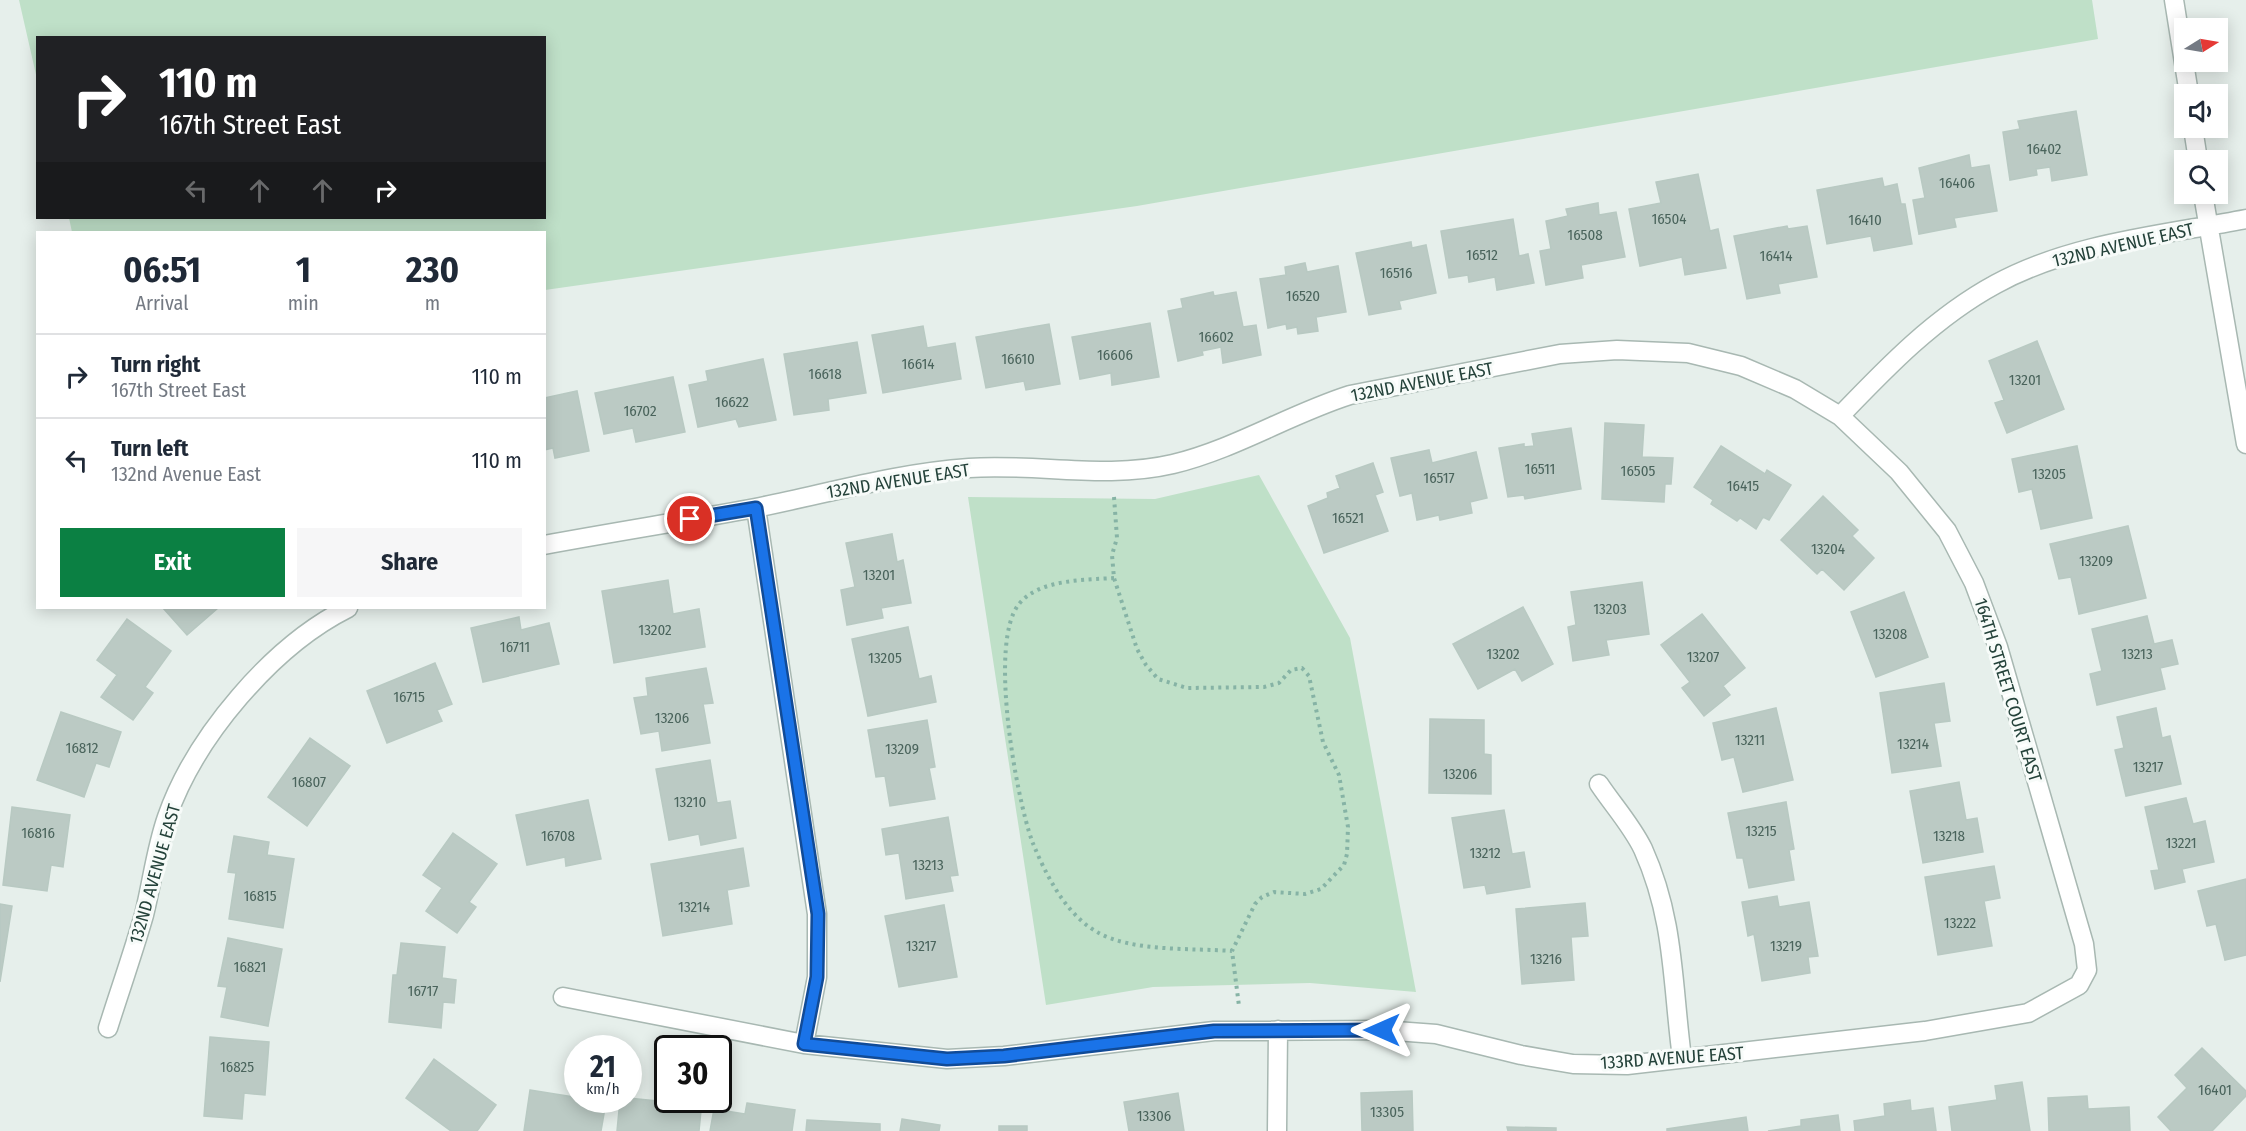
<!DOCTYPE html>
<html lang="en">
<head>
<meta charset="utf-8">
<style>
	:root { --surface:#fff; --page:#f6f6f7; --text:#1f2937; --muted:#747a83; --line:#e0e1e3; --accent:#0b8043 }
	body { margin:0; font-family:"Fira Sans Condensed",sans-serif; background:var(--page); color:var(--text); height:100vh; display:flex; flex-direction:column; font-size:22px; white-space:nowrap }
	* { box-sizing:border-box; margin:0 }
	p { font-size:20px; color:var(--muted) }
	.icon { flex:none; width:33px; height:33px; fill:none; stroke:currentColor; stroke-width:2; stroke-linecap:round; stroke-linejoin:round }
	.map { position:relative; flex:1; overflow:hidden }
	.sheet { position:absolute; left:36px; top:231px; width:510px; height:378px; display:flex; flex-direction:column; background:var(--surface); border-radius:0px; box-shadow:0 3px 15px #0003 }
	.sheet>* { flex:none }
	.banner { position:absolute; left:36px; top:36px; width:510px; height:183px; border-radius:0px; box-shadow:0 3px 15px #0003; background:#202124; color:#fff; overflow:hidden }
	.needle { width:39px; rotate:79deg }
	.controls { position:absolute; left:2174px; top:18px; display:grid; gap:12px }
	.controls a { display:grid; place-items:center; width:54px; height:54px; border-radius:0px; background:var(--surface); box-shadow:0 3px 15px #0003; font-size:30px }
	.speed { position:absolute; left:564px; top:1035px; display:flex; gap:12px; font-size:30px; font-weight:700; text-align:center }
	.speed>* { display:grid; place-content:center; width:78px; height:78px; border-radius:50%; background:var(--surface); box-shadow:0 3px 15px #0003; line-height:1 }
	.speed small { font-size:15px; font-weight:400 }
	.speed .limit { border:3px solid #111; border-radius:9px; background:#fff; color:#111 }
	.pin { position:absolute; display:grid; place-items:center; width:51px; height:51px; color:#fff; margin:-26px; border:3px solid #fff; border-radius:50%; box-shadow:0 2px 6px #0007 }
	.me { position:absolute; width:66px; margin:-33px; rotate:270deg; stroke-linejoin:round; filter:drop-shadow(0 0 4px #0008) }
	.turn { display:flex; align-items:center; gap:21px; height:126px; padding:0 24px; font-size:27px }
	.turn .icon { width:78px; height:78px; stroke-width:2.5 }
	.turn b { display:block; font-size:42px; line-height:51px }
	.lanes { display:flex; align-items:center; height:57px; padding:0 24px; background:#0003; justify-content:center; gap:30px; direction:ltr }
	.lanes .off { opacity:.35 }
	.eta { display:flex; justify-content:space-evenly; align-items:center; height:102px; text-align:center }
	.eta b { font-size:36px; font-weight:700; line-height:42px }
	.button { display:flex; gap:12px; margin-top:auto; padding:12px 24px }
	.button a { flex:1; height:69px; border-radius:0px; background:var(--accent); color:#fff; font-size:24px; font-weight:700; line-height:69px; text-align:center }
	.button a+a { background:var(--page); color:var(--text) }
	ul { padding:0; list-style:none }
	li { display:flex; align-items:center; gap:18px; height:84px; padding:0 24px; border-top:2px solid var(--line) }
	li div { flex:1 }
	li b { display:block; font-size:22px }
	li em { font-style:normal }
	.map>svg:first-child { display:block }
	.green { fill:#bfe0c8 }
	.building { fill:#bbcac4; stroke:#b8c9c2; stroke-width:1.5 }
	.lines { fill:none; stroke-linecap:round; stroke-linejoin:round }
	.minor-casing { stroke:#a8b8b2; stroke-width:21 }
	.path { stroke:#86b3a5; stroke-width:4; stroke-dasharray:3 4.5; stroke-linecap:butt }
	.minor { stroke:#fff; stroke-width:18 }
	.route-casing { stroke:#114b97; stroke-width:15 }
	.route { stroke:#1a73e8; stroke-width:10 }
	.labels { text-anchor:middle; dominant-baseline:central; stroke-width:6; stroke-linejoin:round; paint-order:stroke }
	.number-label { font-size:15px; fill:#4a645c }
	.street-label { font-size:18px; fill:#24423a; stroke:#f7fbf9 }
</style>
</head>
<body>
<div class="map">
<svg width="2246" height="1131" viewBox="0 0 2246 1131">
	<rect width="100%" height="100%" fill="#e6efeb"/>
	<!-- green -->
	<path class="green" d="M19 0H2092L2098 39 1137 206 545 290 544 232H72L69 218H544V38H38L37 79Z
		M1259 475 1350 638 1416 992 1310 983 1153 987 1046 1005 968 497 1155 499Z"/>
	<!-- building -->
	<path class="building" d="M2076 111 2087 175 2052 181 2050 167 2036 169 2037 175 2010 180 2003 132 2020 129 2018 121Z
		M1969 155 1971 168 1989 165 1997 211 1954 218 1956 227 1919 234 1913 200 1925 198 1919 168Z
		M1698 174 1710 231 1718 229 1726 268 1685 275 1682 257 1640 266 1629 209 1661 203 1656 182Z
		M1882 178 1884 187 1897 184 1901 204H1905L1912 244 1874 251 1871 236 1827 244 1817 190Z
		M1598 203 1599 215 1616 212 1625 257 1581 265 1583 278 1546 285 1540 251 1551 249 1546 221 1568 216 1566 209Z
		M1513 219 1519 256 1528 254 1534 283 1497 290 1495 277 1469 282 1468 275 1449 278 1441 231Z
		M1787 226 1788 229 1807 226 1817 277 1778 284 1780 293 1747 299 1734 236Z
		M1411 242 1412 248 1426 245 1436 293 1399 301 1401 309 1369 315 1356 253Z
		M1305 263 1307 272 1338 266 1346 312 1316 317 1318 331 1298 334 1297 327 1287 329 1286 324 1268 328 1260 279 1286 275 1285 267Z
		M1213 292 1214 296 1236 292 1243 327 1256 325 1261 355 1223 363 1221 347 1202 351 1203 355 1178 361 1168 311 1183 308 1181 299Z
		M1150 323 1159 377 1112 385 1111 373 1080 379 1072 337Z
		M1049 324 1060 384 1026 390 1024 381 986 388 976 337Z
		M923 326 927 348 955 343 961 379 883 393 872 335Z
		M2037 341 2064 409 2007 433 1995 403 2004 400 1989 361Z
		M857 342 866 393 828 399 829 410 794 415 784 354Z
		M763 359 776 420 739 427 736 419 698 427 689 385 708 381 706 371Z
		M673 377 685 432 636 442 633 428 604 434 595 393Z
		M577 391 589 451 555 458 553 448 544 450V398Z
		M1605 423 1644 425 1642 457 1673 458 1671 484H1665L1664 502 1602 499Z
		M1571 428 1581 489 1525 499 1524 495 1508 497 1499 448 1524 444V447L1534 446 1532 434Z
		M1721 446 1765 474 1767 470 1791 485 1769 520 1763 517 1756 529 1740 518 1737 521 1711 504 1713 500 1694 487Z
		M2077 446 2092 518 2041 529 2032 489 2019 492 2012 459Z
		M1429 450 1432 463 1476 452 1487 498 1470 502 1472 513 1440 520 1439 515 1417 520 1412 493 1400 496 1391 458Z
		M1373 463 1383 492 1375 495 1388 531 1324 553 1308 506 1328 498 1327 493 1340 488 1336 476Z
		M1823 496 1858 530 1852 536 1874 558 1844 590 1822 569 1817 574 1781 540Z
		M2128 526 2146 598 2079 614 2071 577 2059 579 2050 544Z
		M892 534 897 562 903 560 911 603 881 608 883 618 847 625 841 590 855 587 846 543Z
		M668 580 673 614 699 609 705 647 614 663 602 591Z
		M1642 582 1649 634 1606 640 1609 655 1573 661 1568 627 1576 625 1571 592Z
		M1904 592 1928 657 1876 677 1851 612Z
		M1523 607 1553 664 1522 681 1515 669 1478 689 1453 644Z
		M163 608H218L187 635Z
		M1702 614 1745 668 1723 686 1730 695 1704 716 1682 688 1690 682 1661 645Z
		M2147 616 2154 644 2172 640 2178 664 2160 668 2165 689 2097 705 2090 674 2102 671 2092 629Z
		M519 617 521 630 549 623 559 664 483 682 471 628Z
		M127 619 171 651 145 687 153 693 133 720 101 697 117 675 97 660Z
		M908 627 919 679 931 676 936 702 868 716 852 639Z
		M435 663 452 704 437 710 442 721 387 743 367 691Z
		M706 668 713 703 703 704 710 743 662 751 659 731 641 734 634 698 648 696 646 678Z
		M1944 683 1950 721 1934 723 1941 766 1892 773 1880 693Z
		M1776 708 1793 780 1743 792 1734 757 1722 760 1713 723Z
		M2156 708 2162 738 2170 736 2181 784 2126 796 2115 750 2124 748 2117 717Z
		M61 712 121 732 109 767 96 763 84 797 37 780Z
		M1430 719 1484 720V754L1491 755V794L1429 793Z
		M927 720 935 767 929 768 935 799 890 806 885 776 876 777 868 730Z
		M310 738 350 766 307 826 268 797Z
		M710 760 717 803 730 801 736 838 701 845 699 834 669 840 656 769Z
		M1959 782 1966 820 1977 818 1983 852 1923 863 1910 791Z
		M2186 798 2193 824 2205 821 2214 862 2182 869 2185 882 2155 889 2151 871 2159 870 2145 807Z
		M588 800 601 859 566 866 565 857 527 865 516 815Z
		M1786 802 1794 849 1789 850 1794 880 1749 888 1743 858H1737L1728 813Z
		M12 807 70 815 63 867 51 865 47 891 3 885Z
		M1504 810 1512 854 1524 852 1530 887 1487 894 1485 885 1464 888 1452 818Z
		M948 817 958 875 950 876 953 891 906 899 899 853 886 855 882 829Z
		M453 833 497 864 469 902 476 907 457 933 426 911 442 888 423 875Z
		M234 836 269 842 267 855 294 859 283 928 229 919 236 873 228 872Z
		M743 848 749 886 727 890 732 924 663 936 651 864Z
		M1994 866 2000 898 1984 901 1992 946 1938 955 1925 877Z
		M2246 879V955L2225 960 2216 924 2207 926 2198 891Z
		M1777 896 1779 907 1809 902 1818 956 1808 957 1810 973 1762 981 1754 934 1748 936 1742 902Z
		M1585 903 1588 936 1571 937 1574 980 1522 984 1516 909Z
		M0 904 12 906 0 982Z
		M944 905 957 977 899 987 885 916Z
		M228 938 282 949 268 1026 221 1017 227 987 218 986Z
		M401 943 445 947 442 978 456 980 454 1003 443 1002 441 1028 389 1022 393 975H397Z
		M210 1037 269 1042 265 1095 244 1093 242 1119 204 1116Z
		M2202 1048 2246 1091V1096L2212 1131H2171L2158 1117 2187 1088 2175 1075Z
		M434 1059 496 1105 477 1131H451L406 1098Z
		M2022 1082 2030 1131H1952L1949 1107 1997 1100 1995 1086Z
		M530 1090 606 1102 601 1131H524Z
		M1412 1091 1413 1131H1362L1361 1093Z
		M1178 1093 1184 1131H1129L1124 1102Z
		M2087 1096 2088 1109 2129 1107 2130 1131H2049L2048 1098Z
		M628 1098 668 1102V1100H702L699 1131H617L620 1100Z
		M1910 1100 1911 1111 1933 1108 1936 1131H1855L1854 1121 1885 1116 1884 1104Z
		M747 1103 795 1110 792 1131H710L714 1109 745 1114Z
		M1838 1115 1840 1131H1768L1801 1126V1120Z
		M1746 1117 1748 1131H1667V1129Z
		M902 1119 940 1125 939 1131H900Z
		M807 1120 880 1124V1131H806Z
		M999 1126H1027V1131H999Z
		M1507 1127 1556 1128V1131H1508Z"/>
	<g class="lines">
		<!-- minor casing -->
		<g class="minor-casing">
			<path id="minor" d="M2174 0 2189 94
				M2193 128 2198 160
				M2203 194 2246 444
				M1840 416C1887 367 1935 317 1996 284 2071 243 2163 235 2246 219
				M756 508 817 914V977L804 1044
				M544 545C614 532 685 521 755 508 826 494 896 473 969 468 1036 463 1105 480 1173 464 1235 449 1290 414 1350 395L1560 354 1617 350 1688 353 1741 366 1795 389 1840 416 1899 472 1947 531 1974 583 1998 647 2084 944 2087 970 2079 985 2028 1013 1925 1031 1627 1065 1573 1064 1521 1055 1436 1034 1382 1030 1214 1031 1004 1056 947 1059 804 1044 563 997
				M1599 784C1613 805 1632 826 1643 849 1675 920 1672 983 1682 1058
				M108 1028C120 990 133 953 144 915 152 883 156 848 167 817 195 737 272 646 348 608
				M1277 1131 1278 1030"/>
		</g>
		<!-- path -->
		<path class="path" d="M1114 497 1117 538 1112 555 1114 578 1137 649 1146 665 1158 679 1187 688 1264 687 1279 683 1291 670 1302 668 1309 676 1323 742 1339 775 1348 827 1347 854 1344 865 1321 889 1305 894 1274 892 1262 897 1255 904 1232 951 1239 1006
			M1114 578C1085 580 1039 579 1019 604 988 642 1016 796 1032 841 1045 873 1065 914 1097 932 1131 952 1192 948 1232 951"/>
		<!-- minor -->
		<use href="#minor" class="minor"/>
	</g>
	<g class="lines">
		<!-- route casing -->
		<g class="route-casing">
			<path id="route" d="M690 519 756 508 818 914 817 977 804 1044 947 1059 1004 1056 1214 1031 1382 1030"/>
		</g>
		<!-- route -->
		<use href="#route" class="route"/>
	</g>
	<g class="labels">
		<!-- number labels -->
		<g class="number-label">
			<text x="2044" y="149">16402</text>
			<text x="1957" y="183">16406</text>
			<text x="1669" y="219">16504</text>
			<text x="1865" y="220">16410</text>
			<text x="1585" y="235">16508</text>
			<text x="1482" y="255">16512</text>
			<text x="1776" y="256">16414</text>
			<text x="1396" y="273">16516</text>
			<text x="1303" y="296">16520</text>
			<text x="1216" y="337">16602</text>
			<text x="1115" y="355">16606</text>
			<text x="1018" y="359">16610</text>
			<text x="918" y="364">16614</text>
			<text x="825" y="374">16618</text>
			<text x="2025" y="380">13201</text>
			<text x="732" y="402">16622</text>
			<text x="640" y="411">16702</text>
			<text x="1540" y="469">16511</text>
			<text x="1638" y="471">16505</text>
			<text x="2049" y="474">13205</text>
			<text x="1439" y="478">16517</text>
			<text x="1743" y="486">16415</text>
			<text x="1348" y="518">16521</text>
			<text x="1828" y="549">13204</text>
			<text x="2096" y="561">13209</text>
			<text x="879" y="575">13201</text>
			<text x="1610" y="609">13203</text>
			<text x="655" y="630">13202</text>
			<text x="1890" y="634">13208</text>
			<text x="515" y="647">16711</text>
			<text x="1503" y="654">13202</text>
			<text x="2137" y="654">13213</text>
			<text x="1703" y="657">13207</text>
			<text x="885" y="658">13205</text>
			<text x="409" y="697">16715</text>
			<text x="672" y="718">13206</text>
			<text x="1750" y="740">13211</text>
			<text x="1913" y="744">13214</text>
			<text x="82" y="748">16812</text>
			<text x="902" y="749">13209</text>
			<text x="2148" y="767">13217</text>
			<text x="1460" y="774">13206</text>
			<text x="309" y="782">16807</text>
			<text x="690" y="802">13210</text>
			<text x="1761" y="831">13215</text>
			<text x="38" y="833">16816</text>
			<text x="558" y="836">16708</text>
			<text x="1949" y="836">13218</text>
			<text x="2181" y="843">13221</text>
			<text x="1485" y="853">13212</text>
			<text x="928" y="865">13213</text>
			<text x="260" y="896">16815</text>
			<text x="694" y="907">13214</text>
			<text x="1960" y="923">13222</text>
			<text x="921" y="946">13217</text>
			<text x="1786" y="946">13219</text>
			<text x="1546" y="959">13216</text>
			<text x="250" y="967">16821</text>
			<text x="423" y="991">16717</text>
			<text x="237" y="1067">16825</text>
			<text x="2215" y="1090">16401</text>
			<text x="1387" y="1112">13305</text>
			<text x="1154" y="1116">13306</text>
		</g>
		<!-- street labels -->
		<g class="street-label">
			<text transform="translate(2123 245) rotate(-13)">132ND AVENUE EAST</text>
			<text transform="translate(1422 382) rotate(-11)">132ND AVENUE EAST</text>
			<text transform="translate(898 481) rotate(-9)">132ND AVENUE EAST</text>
			<text transform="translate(2008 690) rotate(73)">164TH STREET COURT EAST</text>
			<text transform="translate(155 874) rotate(-74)">132ND AVENUE EAST</text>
			<text transform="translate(1672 1058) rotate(-4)">133RD AVENUE EAST</text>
		</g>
	</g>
</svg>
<div class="controls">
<a><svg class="needle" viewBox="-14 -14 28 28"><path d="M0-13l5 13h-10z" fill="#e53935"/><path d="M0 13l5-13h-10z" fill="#747a83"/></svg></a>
<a><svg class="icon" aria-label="sound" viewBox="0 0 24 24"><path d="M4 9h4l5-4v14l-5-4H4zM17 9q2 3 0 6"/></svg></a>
<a><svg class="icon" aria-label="search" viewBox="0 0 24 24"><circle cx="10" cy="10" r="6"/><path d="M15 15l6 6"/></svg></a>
</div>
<div class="speed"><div>21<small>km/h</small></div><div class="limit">30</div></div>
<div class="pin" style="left:690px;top:519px;background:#d93025"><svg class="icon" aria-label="arrive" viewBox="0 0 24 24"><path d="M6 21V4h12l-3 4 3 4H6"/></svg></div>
<svg class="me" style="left:1382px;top:1030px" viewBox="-20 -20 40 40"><path d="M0-17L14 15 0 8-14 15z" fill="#1a73e8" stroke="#fff" stroke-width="4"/></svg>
<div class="banner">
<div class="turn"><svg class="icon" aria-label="right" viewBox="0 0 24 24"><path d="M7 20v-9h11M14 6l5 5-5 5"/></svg><div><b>110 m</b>167th Street East</div></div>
<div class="lanes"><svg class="icon off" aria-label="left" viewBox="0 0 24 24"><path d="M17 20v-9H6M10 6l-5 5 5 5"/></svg><svg class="icon off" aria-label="ahead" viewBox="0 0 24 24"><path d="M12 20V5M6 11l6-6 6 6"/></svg><svg class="icon off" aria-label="ahead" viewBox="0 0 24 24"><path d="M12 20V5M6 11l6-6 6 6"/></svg><svg class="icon" aria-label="right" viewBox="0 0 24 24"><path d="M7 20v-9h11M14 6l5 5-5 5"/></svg></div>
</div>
<section class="sheet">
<div class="eta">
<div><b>06:51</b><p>Arrival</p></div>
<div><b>1</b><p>min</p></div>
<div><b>230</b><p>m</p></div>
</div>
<ul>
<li><svg class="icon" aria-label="right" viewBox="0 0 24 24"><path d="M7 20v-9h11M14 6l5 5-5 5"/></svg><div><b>Turn right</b><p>167th Street East</p></div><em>110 m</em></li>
<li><svg class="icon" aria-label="left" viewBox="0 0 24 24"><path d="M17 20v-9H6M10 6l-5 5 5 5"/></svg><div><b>Turn left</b><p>132nd Avenue East</p></div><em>110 m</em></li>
</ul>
<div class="button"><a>Exit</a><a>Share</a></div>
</section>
</div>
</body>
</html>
